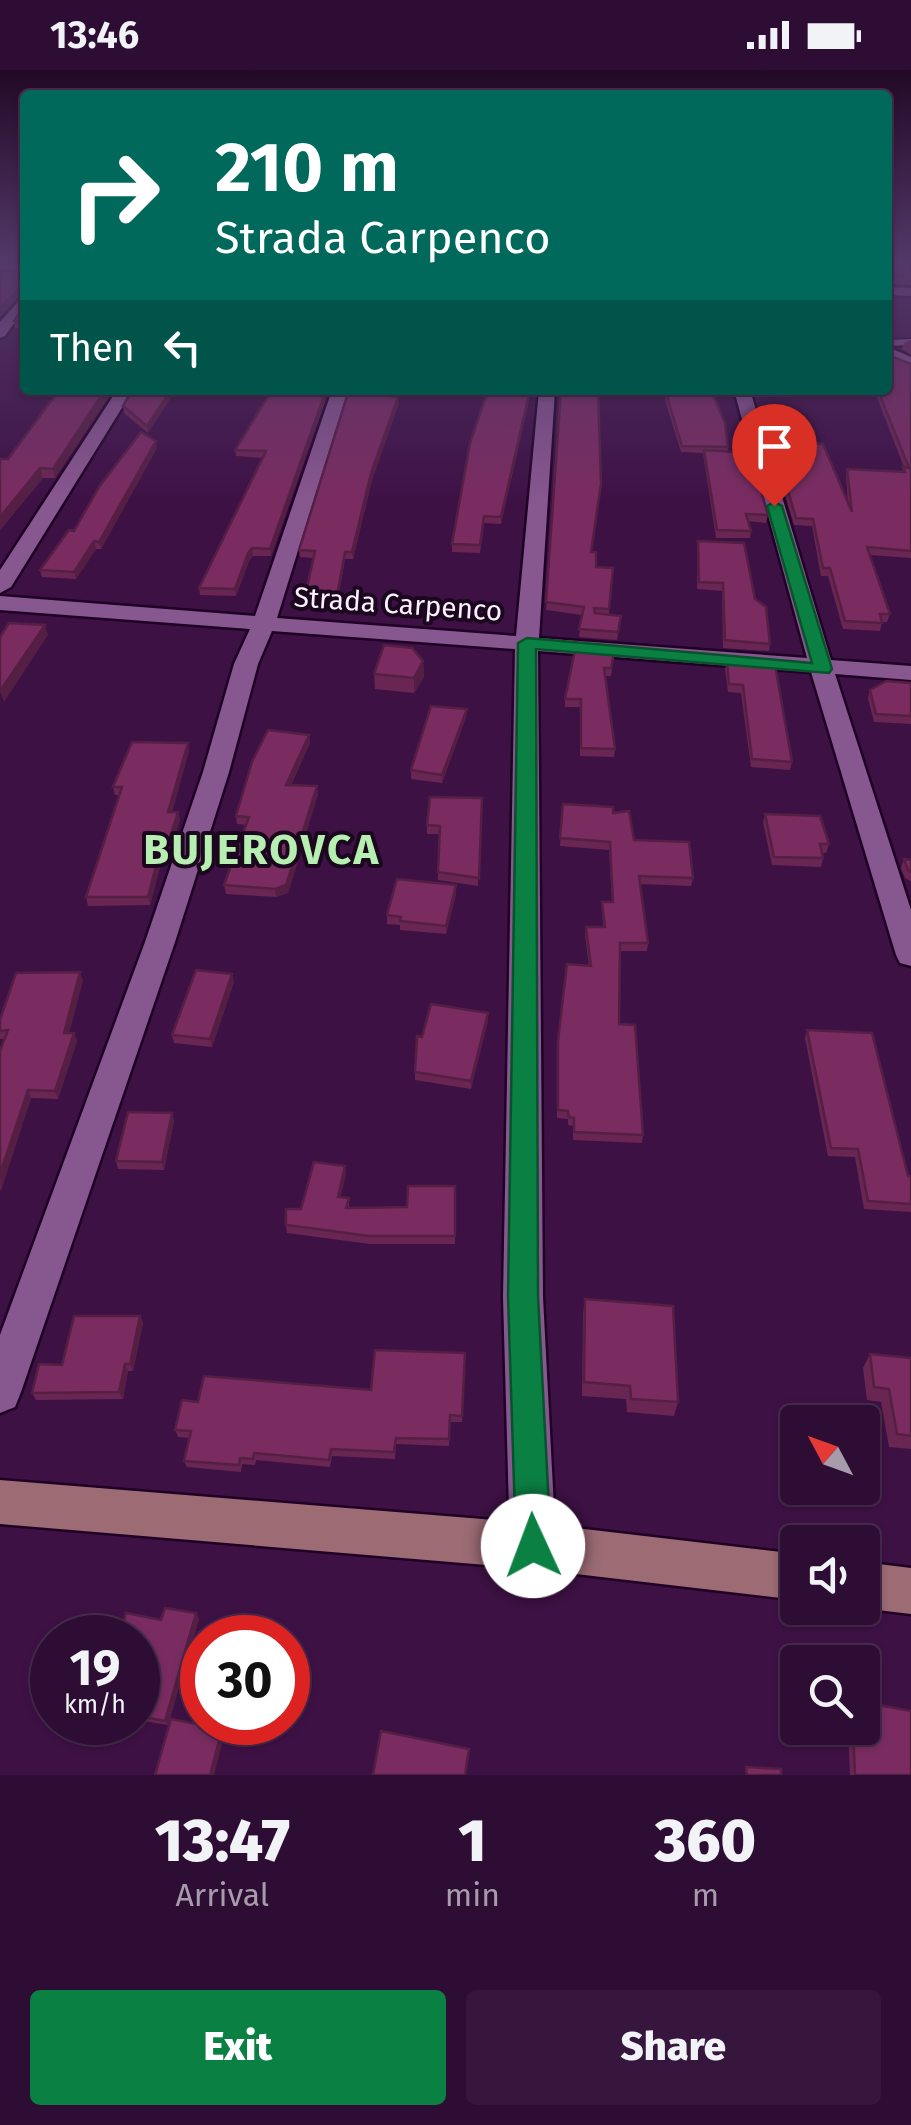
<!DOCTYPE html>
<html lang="en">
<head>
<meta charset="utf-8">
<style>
	:root { --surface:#2e0d34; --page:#36163c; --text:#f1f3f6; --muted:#a79cac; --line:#492d4f; --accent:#0b8043 }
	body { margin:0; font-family:"Fira Sans",sans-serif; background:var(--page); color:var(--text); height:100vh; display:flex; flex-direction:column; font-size:38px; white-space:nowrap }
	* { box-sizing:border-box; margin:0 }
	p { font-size:32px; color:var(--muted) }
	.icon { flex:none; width:55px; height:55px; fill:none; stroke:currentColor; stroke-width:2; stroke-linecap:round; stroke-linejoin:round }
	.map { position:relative; height:1705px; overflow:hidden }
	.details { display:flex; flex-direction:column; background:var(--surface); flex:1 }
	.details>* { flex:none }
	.banner { position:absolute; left:20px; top:20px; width:872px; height:305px; border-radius:10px; box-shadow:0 2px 8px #0004,0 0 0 2px var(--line); background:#00695c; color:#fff; overflow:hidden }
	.needle { width:65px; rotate:311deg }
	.tools { position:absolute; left:780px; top:1335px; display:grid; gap:20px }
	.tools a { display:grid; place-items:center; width:100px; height:100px; border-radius:10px; background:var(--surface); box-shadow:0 2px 8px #0004,0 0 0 2px var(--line); font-size:50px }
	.speed { position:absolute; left:30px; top:1545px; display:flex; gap:20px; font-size:50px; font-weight:700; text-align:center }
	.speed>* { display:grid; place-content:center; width:130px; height:130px; border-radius:50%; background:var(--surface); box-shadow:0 2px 8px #0004,0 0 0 2px var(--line); line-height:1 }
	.speed small { font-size:25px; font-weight:400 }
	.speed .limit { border:15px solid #d22; background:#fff; color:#111 }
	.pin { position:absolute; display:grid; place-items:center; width:85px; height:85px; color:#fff; margin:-102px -42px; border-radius:50% 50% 50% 0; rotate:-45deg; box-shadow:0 0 10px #0007 }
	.pin .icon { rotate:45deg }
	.me { position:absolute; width:110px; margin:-55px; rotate:358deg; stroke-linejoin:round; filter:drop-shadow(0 0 8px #0008) }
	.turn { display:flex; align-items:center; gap:35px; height:210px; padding:0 30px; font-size:45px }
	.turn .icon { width:130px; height:130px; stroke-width:2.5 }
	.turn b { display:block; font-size:70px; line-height:85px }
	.then { display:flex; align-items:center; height:95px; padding:0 30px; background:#0003; gap:20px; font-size:38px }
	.eta { display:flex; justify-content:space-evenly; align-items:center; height:170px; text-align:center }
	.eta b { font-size:60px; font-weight:800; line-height:70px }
	.action { display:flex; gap:20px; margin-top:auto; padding:20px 30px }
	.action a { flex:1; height:115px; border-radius:10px; background:var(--accent); color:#fff; font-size:40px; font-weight:800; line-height:115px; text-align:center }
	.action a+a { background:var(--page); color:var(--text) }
	.status { display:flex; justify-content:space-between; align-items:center; height:70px; padding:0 50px; background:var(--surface); direction:ltr }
	.status svg { height:28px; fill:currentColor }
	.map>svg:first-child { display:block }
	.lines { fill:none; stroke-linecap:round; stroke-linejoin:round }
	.lane-casing { stroke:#200126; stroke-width:4 }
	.street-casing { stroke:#200126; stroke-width:5 }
	.secondary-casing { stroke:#200126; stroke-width:5 }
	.lane { fill:#87578f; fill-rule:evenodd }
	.street { fill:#87578f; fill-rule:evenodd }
	.secondary { fill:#9c6b74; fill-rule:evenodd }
	.wall { fill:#692653 }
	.shaded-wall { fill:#551f44 }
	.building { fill:#7a2c61; stroke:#551f44; stroke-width:2.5 }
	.route { fill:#0b8043; stroke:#07532c; stroke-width:2.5 }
	.labels { text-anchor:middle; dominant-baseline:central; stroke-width:8; stroke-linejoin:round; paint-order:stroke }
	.far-street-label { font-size:28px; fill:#fbf0fd; stroke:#1b081e }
	.district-label { font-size:42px; font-weight:bold; letter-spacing:2.5px; fill:#b7eeb1; stroke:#1b081e }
</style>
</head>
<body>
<div class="status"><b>13:46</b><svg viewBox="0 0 49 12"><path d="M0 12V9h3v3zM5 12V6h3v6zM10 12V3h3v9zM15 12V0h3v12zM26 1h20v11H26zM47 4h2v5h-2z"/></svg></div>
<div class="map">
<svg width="911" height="1705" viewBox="0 0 911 1705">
	<rect width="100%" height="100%" fill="#3e1145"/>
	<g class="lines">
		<!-- lane casing -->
		<g class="lane-casing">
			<path id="lane" d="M911 269V275L888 276V270Z"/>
		</g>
		<!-- street casing -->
		<g class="street-casing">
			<path id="street" d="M0 194H25V202H0Z
				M888 217 911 218V226L888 225Z
				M25 224V238L5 266 0 268V252Z
				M888 277 911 287V298L888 288Z
				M117 320H133L11 517 0 523V500Z
				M332 320H348L277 548 516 566 539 320H555L539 568 807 588 734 320H750L831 590 911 596V610L835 604 911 840V896L900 893 896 885 811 602 538 581 543 1227 556 1476 549 1492 533 1499 517 1492 510 1476 503 1227 515 579 272 561 258 594 229 702 175 872 21 1322 15 1337 0 1343V1265L145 872 203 702 234 594 250 559 0 540V526L255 546Z"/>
		</g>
		<!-- secondary casing -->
		<g class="secondary-casing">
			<path id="secondary" d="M0 1410 533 1453 798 1484V1530L533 1499 0 1454Z
				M862 1492 911 1498V1544L860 1538Z"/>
		</g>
		<!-- lane -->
		<use href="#lane" class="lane"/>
		<!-- street -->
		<use href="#street" class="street"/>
		<!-- secondary -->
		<use href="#secondary" class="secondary"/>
	</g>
	<!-- wall -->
	<path class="wall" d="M888 191H911V215L888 213Z
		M25 235V258H15L14 251Z
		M911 270V285L902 279 904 273Z
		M888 285 911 294V488L870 485 890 544 887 552H882L880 561 843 559 828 506H821L812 456 794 455 775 391 777 384 782 385 784 359 815 373 848 434 846 406 847 399 902 402 904 397 874 320H888Z
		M59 320H113L55 408H43L0 460V389H8Z
		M132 320H175L148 363 124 343 123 336Z
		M272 320H329L271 486H253L249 491 236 526 200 525 199 518 263 388 236 386 235 380Z
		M349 320H395L393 326 399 333 372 410 353 489H345L336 539H304V531L313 488 300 487 299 480Z
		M561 320 592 482 596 497 613 498 609 544 621 546 617 570 579 567 582 545 546 540Z
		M674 320H711L728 377V381L768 445 766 453 748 451 751 461 750 468H716L703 383 681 382 665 330 666 323H674Z
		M530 326 501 454 484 453 480 483 452 482V474Z
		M157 378 101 479H96L76 509 42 507 40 500 74 461Z
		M698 471 770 574 769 581 723 578 722 521 697 519Z
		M614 583 611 606H605L615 679 614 687 580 686V637H565V629Z
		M423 591 424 607 414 623 375 619 374 604Z
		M727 591 792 692 790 700 751 697 741 623 728 622 725 599Z
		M911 613V654L874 652 868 628 870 620Z
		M467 639 466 647 442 713 411 709V700Z
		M309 665 310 673 291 715 318 724 288 823 276 827 226 824 224 815 246 755 237 754 236 746Z
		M189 681 172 742H178L180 750 169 782H164L150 835 88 836 86 827 120 725H115L113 717Z
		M482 728 478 816 438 810 439 764H427V755Z
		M563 734 613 743 634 770 693 808 691 816 640 814 648 873 647 881H620L619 954 643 1065 642 1073 573 1070V1056L568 1055V1049L557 1048V979L567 894 589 896 585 865 586 857H603L602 832H612L609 780 560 776Z
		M765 744 829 774 826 783H822L823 788 821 797 772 795 763 752Z
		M904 789 911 790V811L905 808 901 798Z
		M456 824 446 864 400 860V855L387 854V845Z
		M83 910 69 963H74L77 971 58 1029 31 1028 0 1121V981L5 969H0V950Z
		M234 912 212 977 174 973 172 965Z
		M488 951 471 1019 415 1010V1002Z
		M807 960 908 1106H911V1142L864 1139 855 1087 828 1086 805 968Z
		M172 1043 174 1051 164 1100 118 1099 116 1091Z
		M346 1104 340 1127 349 1128V1138L407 1137 455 1116V1174H370L287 1163 286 1155 301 1139Z
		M585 1229 678 1332 674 1346 627 1342 626 1329 582 1326 583 1244Z
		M140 1246 143 1253 133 1301H128L123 1329 36 1330 32 1323 62 1295Z
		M465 1283 462 1352H450L449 1376 396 1374 395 1389 332 1386 330 1397 256 1390 255 1395 242 1394 241 1402 187 1397 184 1391 189 1368 178 1367 175 1360 198 1332 371 1320Z
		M870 1284 911 1288V1379L889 1377 881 1332 867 1330 863 1298Z
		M196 1543 199 1549 168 1655 138 1650V1568L161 1550Z
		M848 1658H862L911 1705H850Z"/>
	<!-- shaded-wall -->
	<path class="shaded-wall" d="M23 214 25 220 0 247V238Z
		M105 320H113L55 408 53 399Z
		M171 320H175V322L148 363 147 356Z
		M326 320H329L271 486 270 479Z
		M530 320V326L501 454V447Z
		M398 327 399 333 372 410 353 489 352 482 371 403Z
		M156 371 157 378 101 479 99 472Z
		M40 398 43 408 0 460V447Z
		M94 471 96 479 76 509 74 502Z
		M252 478 253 486 249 491 236 526 235 519 248 483Z
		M345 482V489L336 539V532Z
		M45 555 48 565 4 632 0 621Z
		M423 591 424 607 414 623V608Z
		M467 639 466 647 442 713V705Z
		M309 665 310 673 287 723 286 715Z
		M188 673 189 681 170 750 168 742Z
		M317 716 318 724 288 823 276 827 275 819Z
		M178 742 180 750 169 782 168 774Z
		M162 773 164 782 150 835 148 827Z
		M456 815V824L446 864V856Z
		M80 902 83 910 67 971 64 963Z
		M232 904 234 912 212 977 210 969Z
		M488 943V951L471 1019V1011Z
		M74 963 77 971 58 1029 55 1021Z
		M28 1020 31 1028 1 1121 0 1104Z
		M172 1043 174 1051 164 1100 162 1092Z
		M345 1096 346 1104 339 1134 338 1127Z
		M140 1246 143 1253 133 1301 130 1294Z
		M125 1294 128 1301 123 1329 119 1322Z
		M196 1543 199 1549 168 1655 165 1651Z
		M222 1659 225 1663 214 1705H210Z"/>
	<!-- building -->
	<path class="building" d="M888 191H911V206L890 205 888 215Z
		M25 198V216L23 214 0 238V200H24Z
		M25 235V252L14 251Z
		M888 281V285L911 294V481L867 477 890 544H880L882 553 845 551 830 498H823L813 449 796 448 777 384 784 385V359L814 361 815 373 823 374 852 442 847 399 905 402 903 397 909 398 878 320H888Z
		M59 320H105L53 399 40 398 0 447V389H8Z
		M132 320H171L147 356 123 336Z
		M272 320H326L270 479 252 478 248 483 235 519 199 518 266 381 235 380Z
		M349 320H392L390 326 398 327 371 403 352 482H345L336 532 304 531 315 481 299 480Z
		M488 320H530L501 447 484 446 480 475 452 474 470 373Z
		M561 320H598L601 414 591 482H596V497L613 498 609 539 594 538 595 543 621 546 618 562 579 559 584 537 546 532Z
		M676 320H711L725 353 728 377 682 376 666 323H677Z
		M141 362 156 371 99 472 94 471 74 502 40 500 69 460 74 461 99 417Z
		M704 380 750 383 768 445 746 444 751 461 717 460Z
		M698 471 744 473 755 529 766 537 770 574 725 570 723 513 699 512Z
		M9 553 45 555 0 621V567Z
		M384 575 412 578 423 591 414 608 374 604Z
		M575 580 614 583 611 598H604L615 679 581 678V629H565Z
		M727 591 775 595 792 692 752 689 743 615 729 614Z
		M886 611 911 613V646L876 644 870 620Z
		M431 636 467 639 442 705 411 700Z
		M268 660 309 665 286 715 317 716 286 815 275 819 224 815 249 747 236 746 252 692Z
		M132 672 188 673 168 742H178L168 774 162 773 148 827H86L122 717H113Z
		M430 727 482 728 479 808 438 802 440 756 427 755Z
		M563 734 613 737V743L629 741 634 770 689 772 693 808 639 806 648 873H620L619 954 635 955 643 1065 574 1062V1048L569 1047 568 1041 558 1040V971L567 894 591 896 586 857H605L602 832H613L610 772 560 768Z
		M765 744 820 746 829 774H820L823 788 774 787Z
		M904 789 911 790V802L908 800Z
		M397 809 456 815 446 856 400 851 401 847 387 845Z
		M196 900 232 904 210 969 172 965Z
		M80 902 64 963H74L55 1021 28 1020 0 1104V981L8 960 0 961V950L16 903Z
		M431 934 488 943 471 1011 415 1002 417 966 422 967Z
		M807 960 872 963 908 1106H911V1134L868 1131 858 1079 831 1078Z
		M128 1042 172 1043 162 1092 116 1091Z
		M314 1092 345 1096 338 1127 349 1128 346 1138 407 1137 408 1116H455V1166H369L286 1155V1139H301Z
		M585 1229 673 1236 678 1332 631 1329 630 1316 584 1312Z
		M74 1246H140L130 1294H125L119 1322 32 1323 39 1294 62 1295Z
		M375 1280 465 1283 462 1346 450 1345 449 1369 396 1368 394 1382 331 1379 329 1390 254 1383 253 1389 240 1388 239 1395 184 1391 191 1361 175 1360 182 1330 198 1332 204 1306 371 1320Z
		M870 1284 911 1288V1366L897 1364 889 1319 874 1317Z
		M165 1538 196 1543 165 1651 138 1646V1568H119L126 1543 161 1550Z
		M862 1632 911 1641V1705H855L853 1658H862Z
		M171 1649 222 1659 210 1705H155Z
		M381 1661 469 1679 465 1705H373Z
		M746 1697 781 1699V1705H747Z"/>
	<!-- sky -->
	<linearGradient id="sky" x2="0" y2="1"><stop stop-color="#220926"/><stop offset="0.44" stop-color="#523868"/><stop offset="1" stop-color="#523868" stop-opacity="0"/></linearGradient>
	<rect width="911" height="430" fill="url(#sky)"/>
	<!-- route -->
	<path class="route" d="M774 432 782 436 832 599 829 603 536 579 538 1226 551 1476 545 1488 533 1493 521 1488 516 1476 508 1226 518 573 527 568 812 593 767 436Z"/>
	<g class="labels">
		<!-- far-street labels -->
		<g class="far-street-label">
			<text transform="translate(398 534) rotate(4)">Strada Carpenco</text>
		</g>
		<!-- district labels -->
		<g class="district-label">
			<text x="262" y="780">BUJEROVCA</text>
		</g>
	</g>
</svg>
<div class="tools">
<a><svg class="needle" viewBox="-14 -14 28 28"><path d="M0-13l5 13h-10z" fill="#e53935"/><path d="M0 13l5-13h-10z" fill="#a79cac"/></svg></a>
<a><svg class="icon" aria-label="sound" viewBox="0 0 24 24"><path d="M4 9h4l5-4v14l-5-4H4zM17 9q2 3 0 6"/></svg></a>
<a><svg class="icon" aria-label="search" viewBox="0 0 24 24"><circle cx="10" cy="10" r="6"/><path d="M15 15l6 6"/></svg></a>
</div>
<div class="speed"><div>19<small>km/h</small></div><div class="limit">30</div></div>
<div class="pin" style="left:774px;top:436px;background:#d93025"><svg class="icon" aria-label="arrive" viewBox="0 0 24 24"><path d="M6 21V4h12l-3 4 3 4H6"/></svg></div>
<svg class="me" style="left:533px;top:1476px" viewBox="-20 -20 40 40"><circle r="19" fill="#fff"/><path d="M0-13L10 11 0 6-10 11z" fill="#0b8043"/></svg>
<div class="banner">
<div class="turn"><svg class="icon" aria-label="right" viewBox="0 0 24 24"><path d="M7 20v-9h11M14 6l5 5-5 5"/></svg><div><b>210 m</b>Strada Carpenco</div></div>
<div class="then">Then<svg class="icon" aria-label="left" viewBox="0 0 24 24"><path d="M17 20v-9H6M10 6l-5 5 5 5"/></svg></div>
</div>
</div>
<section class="details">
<div class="eta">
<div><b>13:47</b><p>Arrival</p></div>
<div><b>1</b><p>min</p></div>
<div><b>360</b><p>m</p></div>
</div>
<div class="action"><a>Exit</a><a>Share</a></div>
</section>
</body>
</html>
